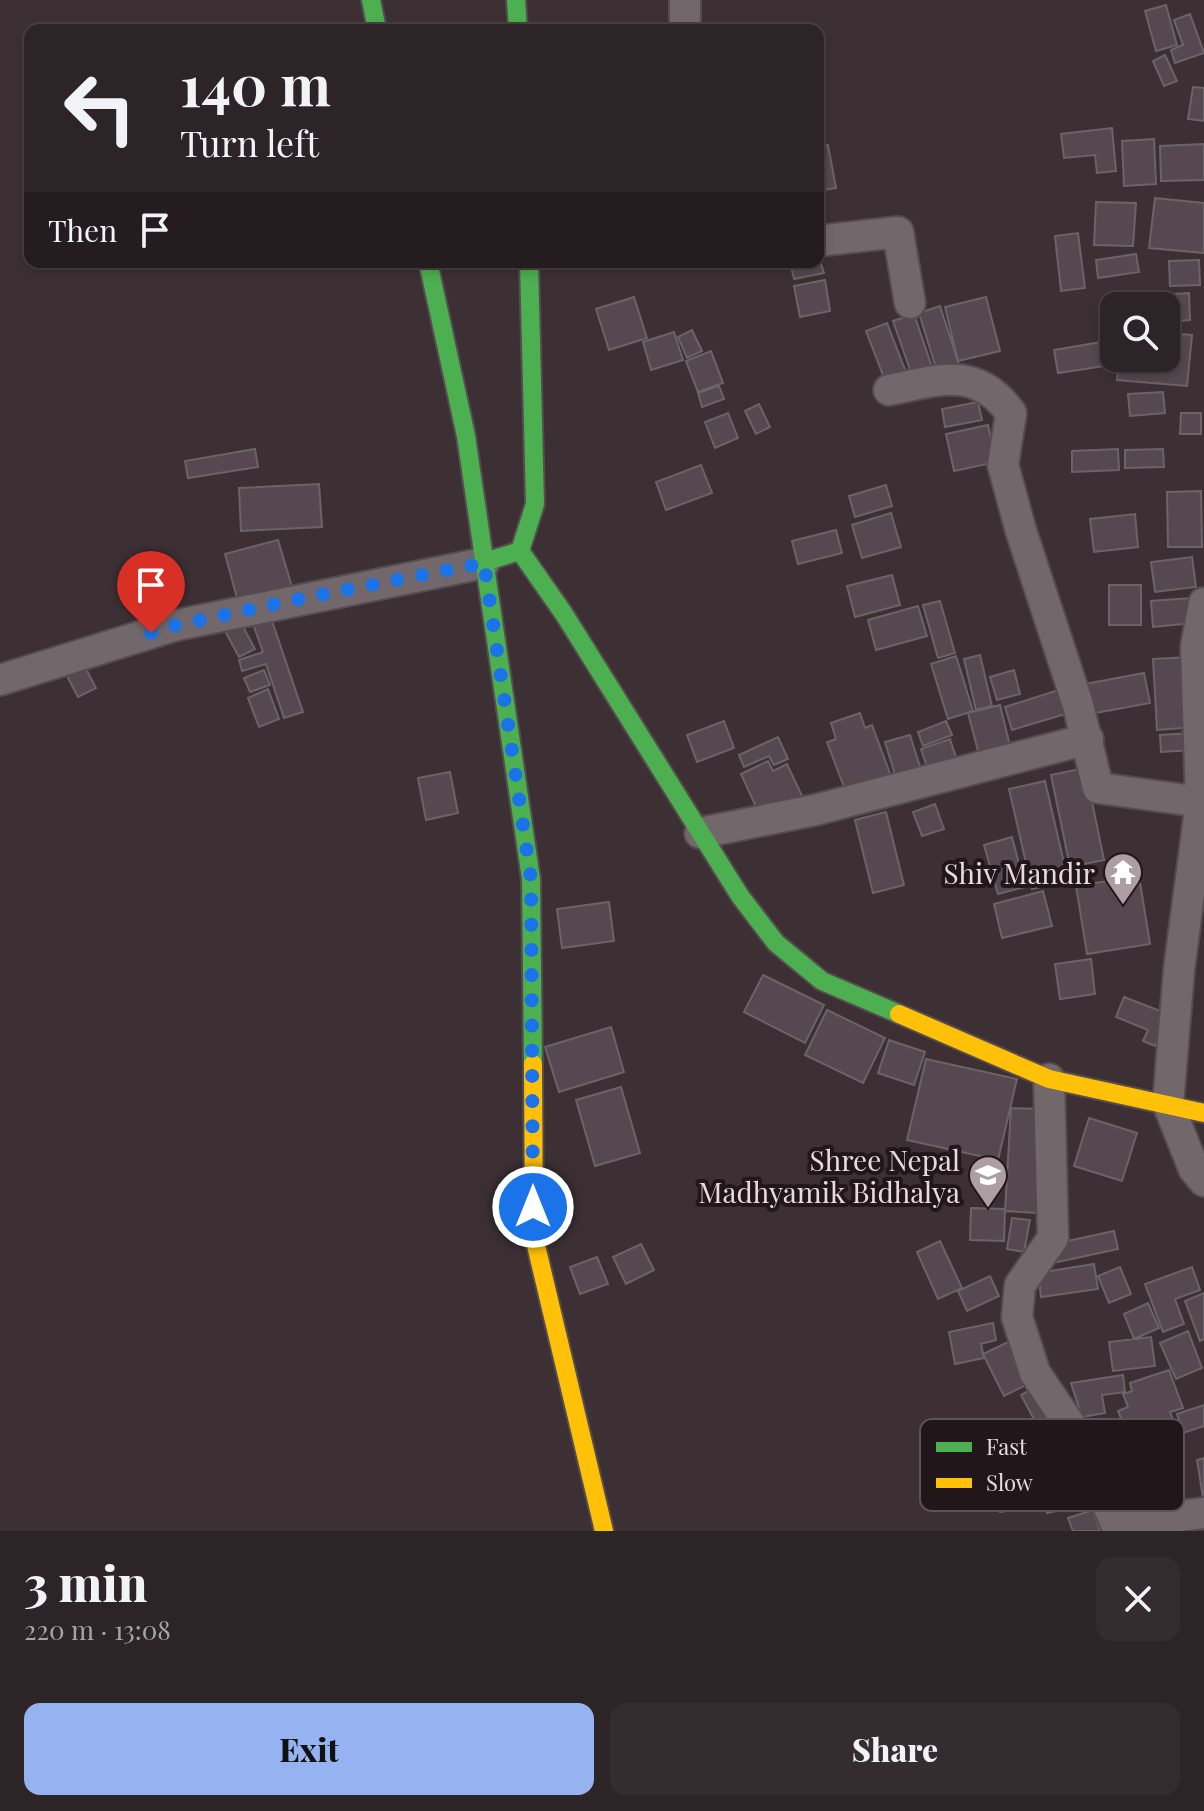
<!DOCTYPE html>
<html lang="en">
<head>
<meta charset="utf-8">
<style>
	:root { --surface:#2d2427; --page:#352c2f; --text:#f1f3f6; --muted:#a7a4a7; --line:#484144; --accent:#95b2f1 }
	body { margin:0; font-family:"Playfair Display",serif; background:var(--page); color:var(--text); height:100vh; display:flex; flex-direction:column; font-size:30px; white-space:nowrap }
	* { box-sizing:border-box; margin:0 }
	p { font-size:26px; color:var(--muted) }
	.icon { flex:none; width:44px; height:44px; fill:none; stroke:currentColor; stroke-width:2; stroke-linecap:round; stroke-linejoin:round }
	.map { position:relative; height:1531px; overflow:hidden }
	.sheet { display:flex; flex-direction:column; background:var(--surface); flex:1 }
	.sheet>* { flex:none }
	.guide { position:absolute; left:24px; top:24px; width:800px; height:244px; border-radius:16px; box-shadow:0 4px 12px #0003,0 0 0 2px var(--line); background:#2d2427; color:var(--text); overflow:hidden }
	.fabs { position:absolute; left:1100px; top:292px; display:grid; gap:16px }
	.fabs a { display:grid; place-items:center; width:80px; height:80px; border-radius:16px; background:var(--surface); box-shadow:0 4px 12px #0003,0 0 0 2px var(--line); font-size:40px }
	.pin { position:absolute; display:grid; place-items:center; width:68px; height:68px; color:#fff; margin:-82px -34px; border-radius:50% 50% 50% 0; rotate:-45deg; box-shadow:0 0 8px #0007 }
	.pin .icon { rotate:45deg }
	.me { position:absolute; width:88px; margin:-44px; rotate:0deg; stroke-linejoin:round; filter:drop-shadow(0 0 6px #0008) }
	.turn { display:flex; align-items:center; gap:28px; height:168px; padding:0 24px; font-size:36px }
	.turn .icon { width:104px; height:104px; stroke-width:2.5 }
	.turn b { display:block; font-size:56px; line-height:68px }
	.then { display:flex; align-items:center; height:76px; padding:0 24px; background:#0003; gap:16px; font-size:30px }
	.round { display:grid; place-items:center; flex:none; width:84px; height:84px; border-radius:16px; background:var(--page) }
	.headline { display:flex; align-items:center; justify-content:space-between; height:136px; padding:0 24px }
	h1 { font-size:48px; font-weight:800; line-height:60px }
	.button { display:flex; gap:16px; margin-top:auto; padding:16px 24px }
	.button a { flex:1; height:92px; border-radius:16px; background:var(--accent); color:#111; font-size:32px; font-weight:800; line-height:92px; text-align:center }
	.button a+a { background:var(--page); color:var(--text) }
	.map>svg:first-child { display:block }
	.building { fill:#554850; stroke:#6c6368; stroke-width:2 }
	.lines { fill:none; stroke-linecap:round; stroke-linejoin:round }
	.street-casing { stroke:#564c4f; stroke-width:34 }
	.fast-casing { stroke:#564c4f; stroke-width:22 }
	.slow-casing { stroke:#564c4f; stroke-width:22 }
	.street { stroke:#72686b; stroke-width:30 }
	.fast { stroke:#4caf50; stroke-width:18 }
	.slow { stroke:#ffc107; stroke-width:18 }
	.route { stroke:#1a73e8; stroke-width:14; stroke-dasharray:0 25.2 }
	.labels { text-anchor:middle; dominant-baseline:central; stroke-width:8; stroke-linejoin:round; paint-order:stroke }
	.poi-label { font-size:28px; fill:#e9dadf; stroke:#21171a; text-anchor:end }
	.key { fill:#21171a; stroke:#5d5255; stroke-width:2 }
	.key-label { font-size:22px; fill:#e9dadf }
</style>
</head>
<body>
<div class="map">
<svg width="1204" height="1531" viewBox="0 0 1204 1531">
	<rect width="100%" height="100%" fill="#3c3034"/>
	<!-- building -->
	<path class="building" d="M1166 5 1177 45 1156 51 1145 11Z
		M1190 14 1204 53 1175 63 1171 50 1183 45 1174 20Z
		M1165 55 1177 81 1164 86 1153 61Z
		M1193 87 1204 88V121L1188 119Z
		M1112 128 1116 171 1097 173 1095 155 1064 158 1061 134Z
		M1154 139 1156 184 1124 186 1122 141Z
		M1204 144V180L1161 181 1160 146Z
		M828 145 836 188 818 191V147Z
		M1155 198 1204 203V253L1149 248Z
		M1096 202 1136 203 1133 246 1094 245Z
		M1078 233 1085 288 1061 291 1055 236Z
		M1136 254 1139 272 1098 278 1096 260Z
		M818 255 824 273 794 279 790 262H818Z
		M1199 260 1200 285 1170 286 1169 261Z
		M825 280 830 311 800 317 794 286Z
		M1189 293 1190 320 1166 322V306H1138L1137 296Z
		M634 297 647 338 609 350 596 309Z
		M986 297 1000 351 958 361 945 307Z
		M940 306 961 371 939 378 919 313Z
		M914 314 935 376 915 384 893 321Z
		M887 323 907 375 886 383 866 331Z
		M692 330 702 351 687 358 678 337Z
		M674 332 683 360 651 370 643 342Z
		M1166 333 1192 335 1187 386 1117 380 1119 358H1166Z
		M1107 341 1111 365 1058 373 1054 350Z
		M711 351 723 383 698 392 686 361Z
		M719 386 724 399 702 407 698 393Z
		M1163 392 1165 413 1130 416 1128 394Z
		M978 402 982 420 945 427 942 409Z
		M759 404 770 427 756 434 745 411Z
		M728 413 738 438 715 448 705 422Z
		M1181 413H1201V434H1180Z
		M988 425 996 462 954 471 946 434Z
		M255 449 258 467 188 478 185 461Z
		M1118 449 1119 470 1072 472V451Z
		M1163 449 1164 467 1125 468V450Z
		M701 465 712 493 666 510 656 482Z
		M319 484 322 527 241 531 239 488Z
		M886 485 892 506 855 517 849 496Z
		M1201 491 1202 547H1168L1167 492Z
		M891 513 901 547 862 558 852 525Z
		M1135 514 1138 547 1094 552 1090 519Z
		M836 530 842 553 798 564 792 541Z
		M278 540 292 587 238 602 225 554Z
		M1192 557 1196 587 1155 592 1151 562Z
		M892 575 900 605 855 617 847 586Z
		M1109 585H1141V625H1109Z
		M1191 598 1193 623 1153 627 1151 601Z
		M940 601 955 653 938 658 923 605Z
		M918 606 927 636 876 650 868 620Z
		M271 618 303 712 284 718 266 664 242 671 239 660 263 652 253 624Z
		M241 623 255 649 239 657 225 631Z
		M980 655 992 706 976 710 964 659Z
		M956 656 973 711 948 719 931 664Z
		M1190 657 1194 727 1157 730 1153 659Z
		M85 667 96 688 78 697 67 676Z
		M264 670 270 685 250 692 244 678Z
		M1014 670 1020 694 997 700 990 677Z
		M1144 673 1150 703 1090 714 1085 684Z
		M1065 688 1072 712 1012 730 1005 707Z
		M268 689 279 719 259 727 248 698Z
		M1000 705 1013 758 982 766 968 713Z
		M860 713 865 728 872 725 892 779 847 795 827 742 836 739 831 723Z
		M724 721 734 748 697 762 687 735Z
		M946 721 952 735 923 746 918 732Z
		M1192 733 1193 750 1161 752 1160 735Z
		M910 735 921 770 896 778 885 742Z
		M778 737 788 759 774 765 769 756 744 767 739 755Z
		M950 739 959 766 930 776 921 749Z
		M768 761 773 771 787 764 803 798 761 818 741 774Z
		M1085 768 1104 860 1070 867 1051 775Z
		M450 772 458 813 426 820 418 778Z
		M1045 781 1068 880 1032 889 1009 789Z
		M935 804 944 829 922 836 913 812Z
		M886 812 904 885 873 893 855 820Z
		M1012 837 1025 887 998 894 984 845Z
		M1139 876 1150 944 1087 954 1076 886Z
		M1043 891 1052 926 1002 938 994 904Z
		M609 902 614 941 562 948 557 909Z
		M1091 959 1095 994 1060 999 1055 964Z
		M763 975 824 1005 805 1043 744 1012Z
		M1124 997 1168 1014 1155 1046 1143 1041 1148 1030 1116 1017Z
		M827 1010 885 1038 863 1083 805 1055Z
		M611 1027 624 1072 559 1092 545 1047Z
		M889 1040 925 1052 914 1085 878 1073Z
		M926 1059 1017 1079 998 1160 907 1140Z
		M621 1087 640 1153 595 1166 576 1100Z
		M1011 1108 1043 1109 1037 1213 1005 1211Z
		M1089 1118 1137 1133 1122 1181 1074 1166Z
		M971 1208 1005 1209 1004 1241 970 1240Z
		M1012 1218 1030 1220 1024 1252 1007 1249Z
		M1114 1231 1118 1249 1053 1263 1049 1245Z
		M940 1241 962 1288 938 1299 917 1252Z
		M641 1244 654 1270 626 1284 613 1257Z
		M597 1257 608 1284 580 1294 570 1267Z
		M1094 1264 1098 1289 1041 1297 1038 1273Z
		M1120 1267 1131 1294 1109 1303 1098 1276Z
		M1192 1267 1200 1290 1175 1299 1184 1324 1163 1332 1145 1284Z
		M990 1276 999 1296 967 1311 958 1291Z
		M1204 1293V1339L1200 1341 1185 1301Z
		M1148 1303 1159 1328 1134 1339 1124 1314Z
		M993 1323 996 1340 981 1344 984 1358 955 1364 949 1332Z
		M1188 1331 1202 1368 1176 1379 1160 1343Z
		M1151 1337 1155 1366 1113 1371 1109 1342Z
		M1008 1342 1028 1384 1004 1396 983 1354Z
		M1169 1370 1183 1408 1170 1412 1180 1439 1109 1463 1102 1443 1115 1439 1111 1427 1123 1423 1118 1411 1128 1407 1123 1394 1132 1391 1130 1383Z
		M1123 1375 1125 1392 1102 1395 1105 1413 1082 1417 1071 1383Z
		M1039 1385 1056 1415 1037 1425 1021 1395Z
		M1204 1405V1426L1183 1433 1177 1414Z
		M1204 1458V1504L1197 1460Z
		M1068 1460 1078 1506 1047 1513 1037 1467Z
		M1032 1470 1037 1507 1000 1512 995 1475Z
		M1093 1510 1100 1531H1073L1068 1518Z"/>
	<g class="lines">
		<!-- street casing -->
		<g class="street-casing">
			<path id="street" d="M685 30V0
				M818 241 898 232 910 303
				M889 390C939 380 976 365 1011 413L1003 465 1021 531 1078 705 1098 788 1201 802
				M1204 603 1196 647 1201 802 1179 970 1168 1104 1194 1169 1204 1181
				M0 680 177 625 484 563
				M700 833 815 810 1088 739
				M1049 1079 1053 1238 1020 1285 1017 1317 1035 1373 1079 1438 1119 1531
				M1117 1524 1204 1513"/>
		</g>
		<!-- fast casing -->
		<g class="fast-casing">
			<path id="fast" d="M371 0 377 30
				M516 0 518 30
				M428 262 466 436 531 879 533 1064
				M520 551 564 614 740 896 776 943 822 981 899 1014
				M494 559 520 551 535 504 529 262"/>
		</g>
		<!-- slow casing -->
		<g class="slow-casing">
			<path id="slow" d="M899 1014 1049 1079 1204 1113
				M533 1064 534 1237 604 1531"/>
		</g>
		<!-- street -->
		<use href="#street" class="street"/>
		<!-- fast -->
		<use href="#fast" class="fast"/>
		<!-- slow -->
		<use href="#slow" class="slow"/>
	</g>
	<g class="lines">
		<!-- route -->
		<path class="route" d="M151 633 177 625 309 597 484 563 531 879 533 1207"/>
	</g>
	<!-- icons -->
	<defs>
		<g id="temple-pin" transform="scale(2)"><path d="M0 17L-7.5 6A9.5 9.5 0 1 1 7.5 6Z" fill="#ac9ea3" stroke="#21171a"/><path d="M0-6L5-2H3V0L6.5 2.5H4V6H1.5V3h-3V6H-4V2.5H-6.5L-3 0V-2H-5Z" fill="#fff"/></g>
		<g id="school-pin" transform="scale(2)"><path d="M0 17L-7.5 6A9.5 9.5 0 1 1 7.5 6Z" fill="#ac9ea3" stroke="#21171a"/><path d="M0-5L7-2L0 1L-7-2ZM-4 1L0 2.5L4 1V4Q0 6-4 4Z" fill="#fff"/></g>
	</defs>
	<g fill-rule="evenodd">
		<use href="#temple-pin" x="1123" y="872"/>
		<use href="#school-pin" x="988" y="1175"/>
	</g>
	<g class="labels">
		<!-- poi labels -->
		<g class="poi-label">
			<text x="1095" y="872">Shiv Mandir</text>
			<text x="960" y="1159">Shree Nepal<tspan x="960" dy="32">Madhyamik Bidhalya</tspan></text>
		</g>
	</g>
	<!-- legend -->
	<rect x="920" y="1419" width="264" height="92" rx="12" class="key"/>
	<rect x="936" y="1442" width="36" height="10" fill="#4caf50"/>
	<rect x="936" y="1478" width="36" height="10" fill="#ffc107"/>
	<g class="key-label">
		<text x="986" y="1455">Fast</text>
		<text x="986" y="1491">Slow</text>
	</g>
</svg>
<div class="fabs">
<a><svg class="icon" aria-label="search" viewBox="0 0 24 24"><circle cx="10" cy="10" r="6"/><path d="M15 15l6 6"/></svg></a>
</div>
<div class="pin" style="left:151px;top:633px;background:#d93025"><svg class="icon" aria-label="arrive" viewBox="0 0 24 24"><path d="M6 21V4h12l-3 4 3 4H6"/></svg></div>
<svg class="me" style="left:533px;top:1207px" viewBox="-20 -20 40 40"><circle r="17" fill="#1a73e8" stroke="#fff" stroke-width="3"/><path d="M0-11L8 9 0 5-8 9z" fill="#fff"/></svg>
<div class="guide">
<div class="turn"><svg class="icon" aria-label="left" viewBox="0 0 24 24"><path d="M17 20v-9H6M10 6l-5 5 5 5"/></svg><div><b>140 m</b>Turn left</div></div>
<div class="then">Then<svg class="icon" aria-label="arrive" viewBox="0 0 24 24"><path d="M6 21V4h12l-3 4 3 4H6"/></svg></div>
</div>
</div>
<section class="sheet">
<div class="headline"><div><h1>3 min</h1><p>220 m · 13:08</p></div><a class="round"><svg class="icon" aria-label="close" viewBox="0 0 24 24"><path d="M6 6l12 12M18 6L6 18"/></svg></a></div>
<div class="button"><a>Exit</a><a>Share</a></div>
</section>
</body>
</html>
